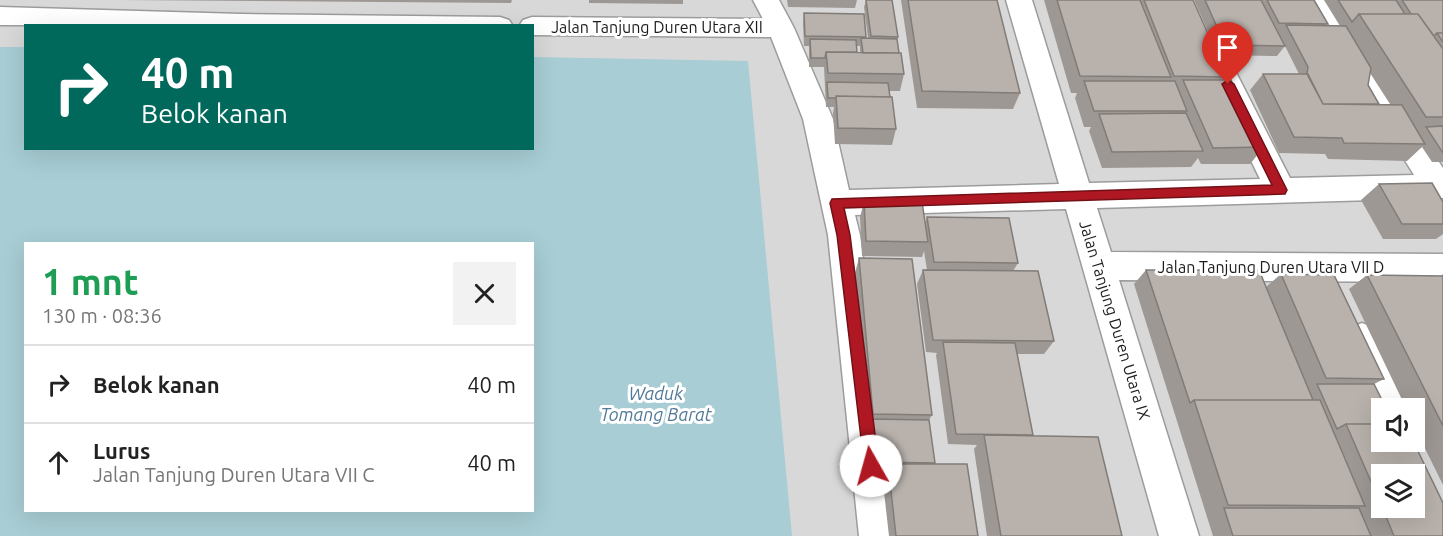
<!DOCTYPE html>
<html lang="id">
<head>
<meta charset="utf-8">
<style>
	:root { --surface:#fff; --page:#f2f2f2; --text:#222; --muted:#767676; --line:#e0e0e0 }
	body { margin:0; font-family:Ubuntu,sans-serif; background:var(--page); color:var(--text); height:100vh; display:flex; flex-direction:column; font-size:22px; white-space:nowrap }
	* { box-sizing:border-box; margin:0 }
	p { font-size:20px; color:var(--muted) }
	.icon { flex:none; width:33px; height:33px; fill:none; stroke:currentColor; stroke-width:2; stroke-linecap:round; stroke-linejoin:round }
	.map { position:relative; flex:1; overflow:hidden }
	.panel { position:absolute; left:24px; top:242px; width:510px; height:270px; display:flex; flex-direction:column; background:var(--surface); border-radius:0px; box-shadow:0 6px 24px #0002 }
	.panel>* { flex:none }
	.guide { position:absolute; left:24px; top:24px; width:510px; height:126px; border-radius:0px; box-shadow:0 6px 24px #0002; background:#00695c; color:#fff; overflow:hidden }
	.buttons { position:absolute; left:1371px; top:398px; display:grid; gap:12px }
	.buttons a { display:grid; place-items:center; width:54px; height:54px; border-radius:0px; background:var(--surface); box-shadow:0 6px 24px #0002; font-size:30px }
	.pin { position:absolute; display:grid; place-items:center; width:51px; height:51px; color:#fff; margin:-62px -26px; border-radius:50% 50% 50% 0; rotate:-45deg; box-shadow:0 0 6px #0007 }
	.pin .icon { rotate:45deg }
	.me { position:absolute; width:66px; margin:-33px; rotate:353deg; stroke-linejoin:round; filter:drop-shadow(0 0 4px #0008) }
	.turn { display:flex; align-items:center; gap:21px; height:126px; padding:0 18px; font-size:27px }
	.turn .icon { width:78px; height:78px; stroke-width:2.5 }
	.turn b { display:block; font-size:42px; line-height:51px }
	.round { display:grid; place-items:center; flex:none; width:63px; height:63px; border-radius:0px; background:var(--page) }
	.summary { display:flex; align-items:center; justify-content:space-between; height:102px; padding:0 18px }
	h1 { font-size:36px; font-weight:700; line-height:45px; color:#1e9e55 }
	ul { padding:0; list-style:none }
	li { display:flex; align-items:center; gap:18px; height:78px; padding:0 18px; border-top:2px solid var(--line) }
	li div { flex:1 }
	li b { display:block; font-size:22px }
	li em { font-style:normal }
	.map>svg:first-child { display:block }
	.residential { fill:#d9d8d9; fill-rule:evenodd }
	.water { fill:#a8cdd4; fill-rule:evenodd }
	.lines { fill:none; stroke-linecap:round; stroke-linejoin:round }
	.minor-casing { stroke:#9c9c9c; stroke-width:3 }
	.minor { fill:#fff; fill-rule:evenodd }
	.wall { fill:#9e9894; fill-rule:evenodd }
	.building { fill:#b8b1ac; stroke:#817c78; stroke-width:1.5 }
	.route { fill:#af1822; stroke:#721016; stroke-width:1.5 }
	.labels { text-anchor:middle; dominant-baseline:central; stroke-width:6; stroke-linejoin:round; paint-order:stroke }
	.street-label { font-size:16px; fill:#1b1b1b; stroke:#fff }
	.water-label { font-size:18px; font-style:italic; fill:#527997; stroke:#fff }
</style>
</head>
<body>
<div class="map">
<svg width="1443" height="536" viewBox="0 0 1443 536">
	<rect width="100%" height="100%" fill="#ece8e2"/>
	<!-- residential -->
	<path class="residential" d="M0 0H1443V536H0ZM26 26H532V148H26ZM26 243H532V510H26ZM1382 408H1414V441H1382ZM1382 474H1414V507H1382Z"/>
	<!-- water -->
	<path class="water" d="M0 47H25L26 148H532L533 57 748 61 792 536H0ZM26 243H532V510H26Z"/>
	<g class="lines">
		<!-- minor casing -->
		<g class="minor-casing">
			<path id="minor" d="M753 0H779L794 28 833 119 849 190 1059 184 1006 0H1032L1089 183 1260 179 1173 0H1199L1290 178 1414 175 1305 0H1331L1443 168V198L1097 208 1111 252 1443 254V282L1119 280 1199 536H1159L1066 209 855 215 860 235 899 536H859L828 235 803 119 771 37 532 35V26H519L523 20 532 17 763 19Z
				M0 7 241 14 500 17 509 20 513 26 0 25Z
				M1362 323 1374 328 1413 408H1382V419L1345 339 1350 328Z"/>
		</g>
		<!-- minor -->
		<use href="#minor" class="minor"/>
	</g>
	<!-- wall -->
	<path class="wall" d="M119 0H512L511 3Z
		M589 0H683V4L589 3Z
		M787 0H857L855 8 788 7Z
		M866 0H892L898 37 897 40 899 53 904 74 900 91H889L896 129 892 145 835 144 833 113 834 107H826L824 67H809V46H804L803 23 804 13 866 37V38H868L864 7ZM857 46H860V53L857 52Z
		M901 0H997L1020 93 1013 109 917 108Z
		M1044 0H1193L1227 77 1225 80 1264 147 1250 164H1201L1198 158 1191 167 1102 168 1089 131 1091 127H1084L1075 98 1077 93H1071Z
		M1194 0H1314L1328 24 1326 25 1340 26 1324 0H1443V162H1432L1422 147 1407 161 1328 159 1325 154 1279 153 1250 90 1263 74H1299L1285 46 1277 56 1218 55ZM1370 73 1390 104H1379L1368 85Z
		M1379 184 1443 202V234L1436 239H1383L1361 200Z
		M864 202 925 223 927 217 1018 263 1013 271 1054 341 1044 354H1017L1033 435 1032 436 1122 536H987L974 449 977 445 948 444 936 355 937 353 926 352 917 284 923 270H927L924 251 922 257 862 256 860 217Z
		M859 258 932 415 929 420 934 464 978 536H889L882 474 885 468H872L855 273Z
		M1146 270 1266 287 1281 274 1384 379 1374 384 1443 536H1213L1134 284Z
		M1443 274V485L1414 426V408H1406L1349 289 1367 275 1441 276Z"/>
	<!-- building -->
	<path class="building" d="M866 0H892L898 37 871 36Z
		M908 0H997L1020 93 922 91Z
		M1057 0H1140L1171 77 1080 76Z
		M1144 0H1193L1227 77 1174 76Z
		M1205 0H1261L1285 46 1225 45Z
		M1267 0H1314L1328 24 1279 23Z
		M1338 0H1396L1405 14H1359L1352 22Z
		M1402 0H1443V33H1437L1434 36 1418 14H1411Z
		M804 13 864 14 866 37 805 36Z
		M1359 14H1418L1443 49V117H1426Z
		M1286 25 1346 26 1371 68 1368 85 1379 104H1323L1307 74 1308 67Z
		M1437 33H1443V42Z
		M861 38 897 39 899 53H863Z
		M810 39 856 40 857 52H826L825 58H811Z
		M826 52 901 53 904 74 828 73Z
		M1263 74H1308L1323 104 1402 105 1425 144 1344 143 1342 138 1294 137Z
		M1183 80H1231L1264 147 1213 148Z
		M1084 81H1175L1187 111H1094Z
		M827 82 888 83 890 97 836 96V98H828Z
		M836 96 892 97 896 129 838 128Z
		M1186 113 1203 151 1112 152 1099 114Z
		M1443 126V153L1426 127Z
		M1432 183 1443 202V224H1402L1379 184Z
		M864 202H922L928 242 866 241Z
		M927 217 1009 218 1018 263 934 262Z
		M859 258 912 259 932 415 873 414Z
		M923 270 1038 271 1054 341 933 340Z
		M1146 270H1259L1313 400H1194L1190 403Z
		M1281 274 1334 275 1384 379 1326 378Z
		M1367 275 1443 276V426Z
		M943 342 1015 343 1033 435 956 434Z
		M1317 384H1374L1386 408H1382V424H1346L1337 429Z
		M1194 400H1320L1365 506 1228 505Z
		M871 419 929 420 935 463 875 462Z
		M1346 424H1382V441H1413L1443 503V536H1394L1382 507H1414V474H1382V507Z
		M984 435 1098 437 1122 536H1001Z
		M888 464H967L978 536H896Z
		M1224 508H1359L1371 536H1233Z"/>
	<!-- route -->
	<path class="route" d="M1228 80 1234 84 1287 190 1285 194 844 208 850 235 879 466 876 472 871 474 865 472 837 235 830 203 832 199 1272 185 1222 84Z"/>
	<g class="labels">
		<!-- street labels -->
		<g class="street-label">
			<text x="657" y="27">Jalan Tanjung Duren Utara XII</text>
			<text x="1271" y="267">Jalan Tanjung Duren Utara VII D</text>
			<text transform="translate(1115 320) rotate(73)">Jalan Tanjung Duren Utara IX</text>
		</g>
		<!-- water labels -->
		<g class="water-label">
			<text x="656" y="393">Waduk<tspan x="656" dy="21">Tomang Barat</tspan></text>
		</g>
	</g>
</svg>
<div class="buttons">
<a><svg class="icon" aria-label="sound" viewBox="0 0 24 24"><path d="M4 9h4l5-4v14l-5-4H4zM17 9q2 3 0 6"/></svg></a>
<a><svg class="icon" aria-label="layers" viewBox="0 0 24 24"><path d="M12 4l9 5-9 5-9-5zM3 14l9 5 9-5"/></svg></a>
</div>
<div class="pin" style="left:1228px;top:84px;background:#d93025"><svg class="icon" aria-label="arrive" viewBox="0 0 24 24"><path d="M6 21V4h12l-3 4 3 4H6"/></svg></div>
<svg class="me" style="left:871px;top:466px" viewBox="-20 -20 40 40"><circle r="19" fill="#fff"/><path d="M0-13L10 11 0 6-10 11z" fill="#af1822"/></svg>
<div class="guide">
<div class="turn"><svg class="icon" aria-label="right" viewBox="0 0 24 24"><path d="M7 20v-9h11M14 6l5 5-5 5"/></svg><div><b>40 m</b>Belok kanan</div></div>
</div>
<section class="panel">
<div class="summary"><div><h1>1 mnt</h1><p>130 m · 08:36</p></div><a class="round"><svg class="icon" aria-label="close" viewBox="0 0 24 24"><path d="M6 6l12 12M18 6L6 18"/></svg></a></div>
<ul>
<li><svg class="icon" aria-label="right" viewBox="0 0 24 24"><path d="M7 20v-9h11M14 6l5 5-5 5"/></svg><div><b>Belok kanan</b></div><em>40 m</em></li>
<li><svg class="icon" aria-label="ahead" viewBox="0 0 24 24"><path d="M12 20V5M6 11l6-6 6 6"/></svg><div><b>Lurus</b><p>Jalan Tanjung Duren Utara VII C</p></div><em>40 m</em></li>
</ul>
</section>
</div>
</body>
</html>
